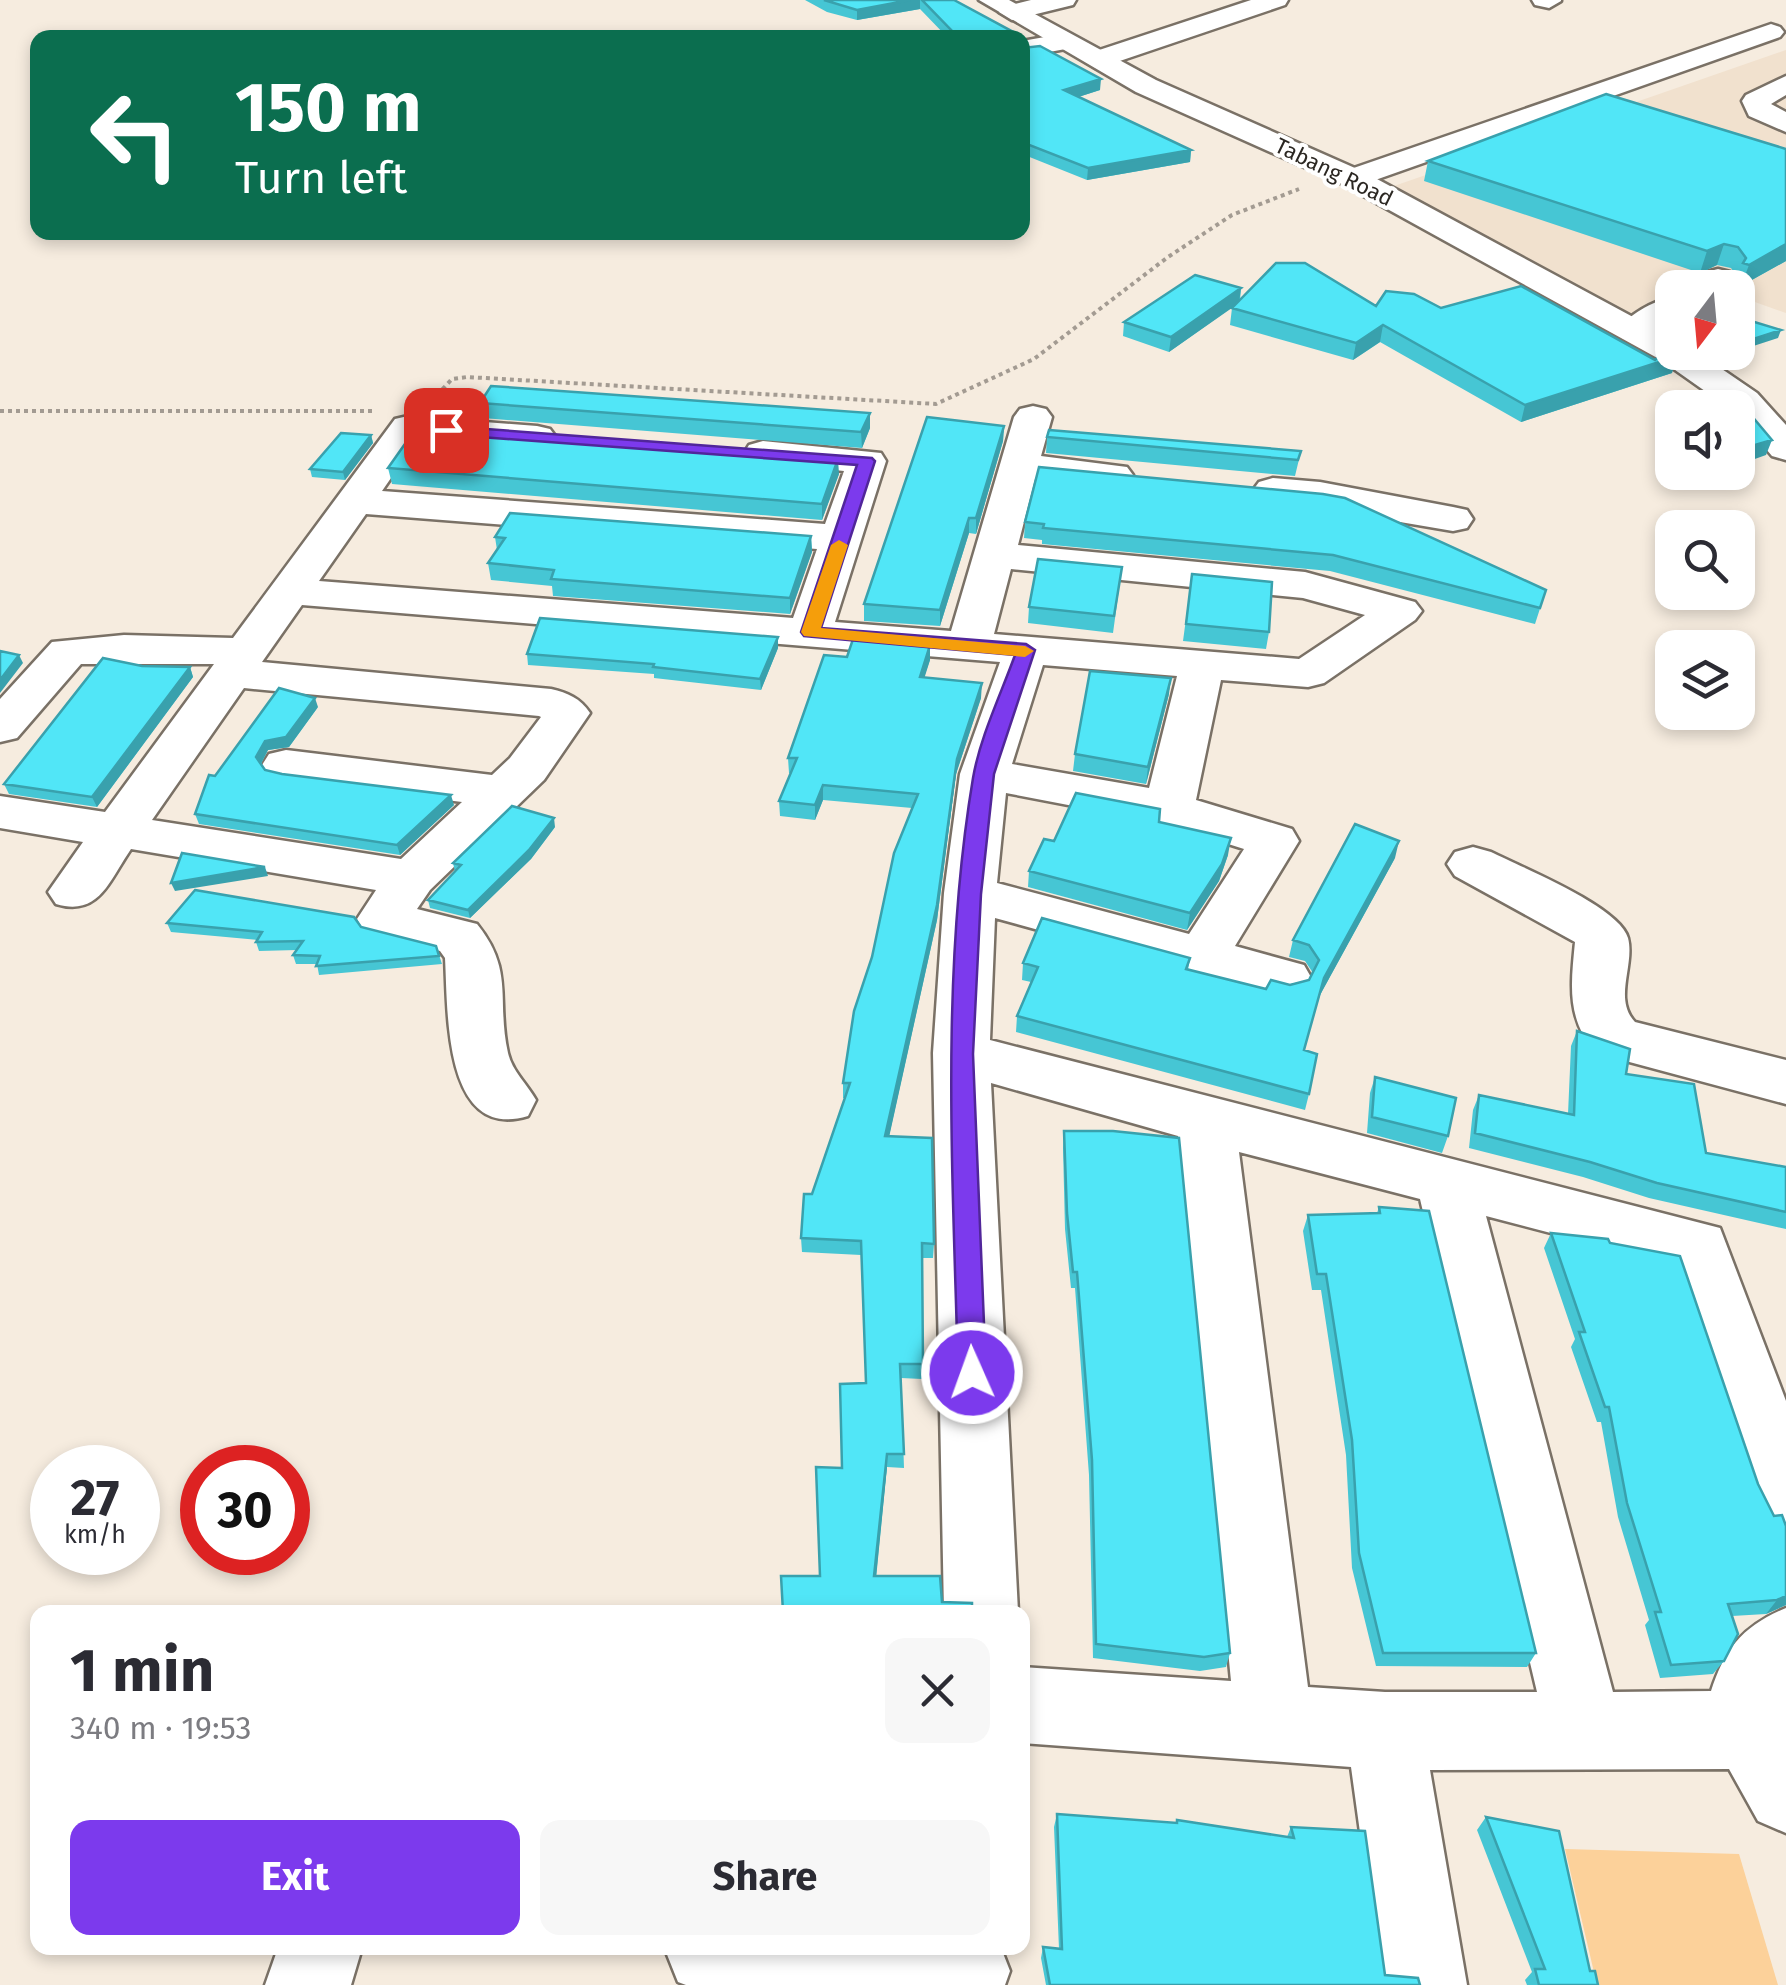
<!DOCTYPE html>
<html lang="en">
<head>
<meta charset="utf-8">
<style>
	:root { --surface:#fff; --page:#f7f7f7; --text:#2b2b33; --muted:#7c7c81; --accent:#7c3aed }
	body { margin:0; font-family:"Fira Sans",sans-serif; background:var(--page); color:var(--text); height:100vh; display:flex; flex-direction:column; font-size:38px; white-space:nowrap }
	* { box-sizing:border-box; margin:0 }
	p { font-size:32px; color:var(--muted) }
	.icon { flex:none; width:55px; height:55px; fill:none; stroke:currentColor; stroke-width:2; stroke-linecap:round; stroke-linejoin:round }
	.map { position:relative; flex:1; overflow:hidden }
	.drawer { position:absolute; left:30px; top:1605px; width:1000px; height:350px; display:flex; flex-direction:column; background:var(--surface); border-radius:20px; box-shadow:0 5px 15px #0003 }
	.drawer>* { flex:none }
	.hud { position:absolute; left:30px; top:30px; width:1000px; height:210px; border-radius:20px; box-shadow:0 5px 15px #0003; background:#0b6e4f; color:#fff; overflow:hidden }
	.needle { width:65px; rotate:196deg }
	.buttons { position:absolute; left:1655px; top:270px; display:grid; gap:20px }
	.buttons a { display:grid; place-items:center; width:100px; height:100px; border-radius:20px; background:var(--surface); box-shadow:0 5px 15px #0003; font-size:50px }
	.speed { position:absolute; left:30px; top:1445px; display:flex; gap:20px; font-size:50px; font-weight:700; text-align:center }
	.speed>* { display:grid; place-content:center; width:130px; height:130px; border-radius:50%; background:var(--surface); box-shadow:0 5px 15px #0003; line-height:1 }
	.speed small { font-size:25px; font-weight:400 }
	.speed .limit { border:15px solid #d22; background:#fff; color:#111 }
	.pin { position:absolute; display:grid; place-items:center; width:85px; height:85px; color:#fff; margin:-42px; border-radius:20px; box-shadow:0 5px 15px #0006 }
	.me { position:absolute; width:110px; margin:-55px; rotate:358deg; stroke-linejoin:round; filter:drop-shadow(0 0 8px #0008) }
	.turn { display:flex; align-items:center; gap:35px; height:210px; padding:0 40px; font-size:45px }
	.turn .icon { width:130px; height:130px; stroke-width:2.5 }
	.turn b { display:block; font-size:70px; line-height:85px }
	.round { display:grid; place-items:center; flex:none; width:105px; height:105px; border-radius:20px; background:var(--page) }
	.overview { display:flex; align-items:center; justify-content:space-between; height:170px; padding:0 40px }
	h1 { font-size:60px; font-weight:700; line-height:75px }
	.cta { display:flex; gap:20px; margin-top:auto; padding:20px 40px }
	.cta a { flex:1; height:115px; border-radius:20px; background:var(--accent); color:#fff; font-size:40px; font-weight:700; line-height:115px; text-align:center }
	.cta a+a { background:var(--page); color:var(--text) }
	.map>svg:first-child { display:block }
	.built { fill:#f1e1ce }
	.green { fill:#fcd19a }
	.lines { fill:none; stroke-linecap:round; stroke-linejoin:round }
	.minor-casing { stroke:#7a7166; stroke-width:5 }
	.major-casing { stroke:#7a7166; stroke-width:5 }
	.path { stroke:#a39b92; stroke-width:4; stroke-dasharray:4 4; stroke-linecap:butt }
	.minor { fill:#fff; fill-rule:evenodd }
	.major { fill:#fff; fill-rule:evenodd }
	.wall { fill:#46c6d4 }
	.shaded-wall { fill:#39a1ad }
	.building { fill:#51e6f7; stroke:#39a1ad; stroke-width:2.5 }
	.route { fill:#7c3aed; stroke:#51269a; stroke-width:2.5 }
	.slow { fill:#f59e0b }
	.labels { text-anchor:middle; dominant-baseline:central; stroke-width:8; stroke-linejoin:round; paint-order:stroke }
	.far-street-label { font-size:22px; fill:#2b2722; stroke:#fff }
</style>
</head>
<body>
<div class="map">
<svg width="1786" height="1985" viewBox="0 0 1786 1985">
	<rect width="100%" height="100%" fill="#f6ecdf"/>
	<!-- built -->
	<path class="built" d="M1786 50V313L1738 296V288H1672V328L1666 333 1394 186Z"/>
	<!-- green -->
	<path class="green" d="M1565 1849 1739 1854 1778 1985H1597Z"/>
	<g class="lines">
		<!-- minor casing -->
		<g class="minor-casing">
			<path id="minor" d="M1031 0H1076L1073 5 1012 20 999 12 1003 7Z
				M1251 0H1288L1285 5 1105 66 1096 68 1083 60 1087 54Z
				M1532 0H1561V1L1549 8 1535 5Z
				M1771 24 1780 27 1784 32 1780 37 1364 184H1342L1338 178 1342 172Z
				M1062 34 1071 36 1075 42 1071 48 1022 57V41Z
				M1786 76V95L1771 104 1786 112V132L1749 116 1742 101 1746 95Z
				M1718 269 1730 272 1735 279 1728 288H1688L1706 272Z
				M1672 297V322C1655 333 1643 344 1622 338L1617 331C1628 315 1653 301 1672 297Z
				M1033 406 1046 409 1052 417 1041 456 1127 467 1133 475 1127 483 1113 487 1035 479 1018 545 1305 572 1415 602 1422 611 1415 620 1324 683 1308 687 1221 680 1196 800 1292 829 1299 841 1235 946 1304 965 1312 979 1304 993 1285 998 995 918 990 1040 1720 1228 1786 1401V1529L1761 1520 1751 1497 1673 1265 1486 1216 1613 1692 1711 1691C1725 1648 1743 1626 1786 1608V1833L1758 1821 1729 1769 1430 1770 1467 1985H1381L1351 1767 1022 1743V1667L1231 1681 1178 1136 991 1083 1018 1612H944L933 1053 944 893 960 774 1000 662 302 605 262 662 551 689C568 693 580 698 590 713L544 780 430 890 417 909 477 924C515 971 496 1000 508 1053 512 1071 527 1084 536 1100L528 1116C443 1142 448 1010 445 958L440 951 364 932 357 919 376 890 131 849C109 881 99 917 56 904L48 892 83 842 0 828V796L105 812 214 664H81L17 738 0 742V699L52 642 124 635 233 638 395 419 408 416 537 426 550 429 556 437 550 445 537 448 418 439 382 491 825 524 844 471 749 461 744 453 749 445 763 441 881 453 886 461 835 622 951 631 1014 417 1020 409ZM366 514 817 549 793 618 319 581ZM1011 569 1303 598 1365 615 1299 659 994 634ZM1043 665 1177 676 1149 788 1012 764ZM244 688 539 716 541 717 510 758 492 775 286 750 269 754 262 765 269 776 286 780 462 802 401 859 152 820ZM1006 793 1162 823 1244 849 1189 934 997 883ZM1239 1152 1420 1199 1537 1692H1385L1308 1687Z
				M1273 478 1320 482 1453 507 1467 510 1473 519 1467 528 1453 531 1259 498 1253 490 1259 482Z
				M1473 847 1491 852C1521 867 1620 907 1628 938 1635 965 1613 999 1635 1022L1786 1060V1104L1596 1053C1566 1019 1571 984 1575 942L1455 876 1447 864 1455 852Z
				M278 1948H362L351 1985H265Z
				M668 1948H1001L1010 1971 1005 1985H686L678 1982 666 1952Z"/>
		</g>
		<!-- major casing -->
		<g class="major-casing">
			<path id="major" d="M979 0H1009L1156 80 1364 172 1672 338V352H1697L1757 393 1786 425V460L1772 456 1738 416V408H1729L1661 360 1342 184 1136 92Z"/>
		</g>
		<!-- path -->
		<path class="path" d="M437 395 452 379 467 377 936 404 1034 359 1168 257 1232 215 1299 189
			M0 411H374"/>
		<!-- minor -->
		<use href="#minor" class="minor"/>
		<!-- major -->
		<use href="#major" class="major"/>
	</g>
	<!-- wall -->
	<path class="wall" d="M805 0H954L1019 38H948L920 9 857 20 827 12Z
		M1022 48 1100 90 1078 97 1191 150 1190 162 1087 180 1027 156 1022 157Z
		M1428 161 1786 261 1741 286 1736 284 1738 278 1731 268 1717 265 1700 273 1424 181Z
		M1241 288 1240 301 1441 308 1672 373 1521 422 1380 342 1353 360 1230 325 1232 308 1235 305 1169 352 1123 336 1124 322Z
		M1704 352H1733L1714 359Z
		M480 403 870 413V428L862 448 483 418Z
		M1004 426 1003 441 976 534 969 533 940 626 864 621V604Z
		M371 435 373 443 345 480 312 477 310 469Z
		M1047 437 1301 451 1295 476 1046 453Z
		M1039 467 1546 590 1535 624 1330 571 1042 544V540L1024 538 1025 522Z
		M388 468 839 474 822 520 392 484Z
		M811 536 812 552 790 614 553 596 552 586 491 580 488 563 497 550 495 537Z
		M1122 567 1113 633 1028 623 1029 607Z
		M1192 574 1269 632 1266 649 1183 641Z
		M778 637V648L761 690 654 678V674L528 665 527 654Z
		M847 657 930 660 924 677 981 698 956 774 937 920 889 1136 934 1244 933 1258H922V1379L901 1378 904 1468 887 1467 876 1576 972 1612 820 1576 842 1468 866 1383 861 1255 802 1252 801 1238 812 1194 845 1098H843V1083L872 957 912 808 823 800 815 820 780 816 779 801 791 773H789L788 758Z
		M190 667 193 677 97 807 9 794 4 784Z
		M1169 694 1146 784 1073 771 1075 754Z
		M318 707 289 747 268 750 261 764 265 770 282 774 454 805 400 855 199 824 195 814 215 776Z
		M1159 822 1228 855 1219 881 1187 930 1028 887 1029 871 1054 841Z
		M555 827 531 859 470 918 430 908 428 900 455 872 453 863Z
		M1395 858 1320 995 1304 1050 1309 1094 1305 1110 1016 1032 1017 1016 1031 982 1022 980 1023 963 1190 958 1188 970 1266 989 1309 980 1313 973 1305 961 1289 957 1293 940Z
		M167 923 361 927 436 946 442 964 319 975 317 964H296L293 955 297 950 259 951 256 942 258 940 171 932Z
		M1577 1031 1626 1074 1706 1153 1786 1167V1229L1649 1198 1583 1177 1469 1148 1473 1110 1479 1095 1568 1114 1571 1046Z
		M1375 1077 1448 1136 1442 1153 1367 1133 1370 1093Z
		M1064 1131 1230 1653 1226 1667 1200 1671 1093 1658 1089 1475 1075 1288H1071L1065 1229 1063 1148Z
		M1379 1207 1536 1653 1527 1667 1376 1666 1352 1568 1346 1455 1321 1290H1312L1303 1231 1308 1215 1377 1213Z
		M1551 1233 1610 1243 1758 1484 1774 1516 1786 1526V1605L1766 1614 1732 1616 1724 1661 1713 1674 1660 1678 1645 1625 1649 1620 1618 1517 1601 1422H1597L1571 1347 1575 1339 1544 1248Z
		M1057 1814 1176 1823 1177 1820 1287 1837 1291 1827 1385 1975 1420 1985H1046L1041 1958 1043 1947 1059 1949 1054 1827Z
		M1486 1817 1590 1971 1598 1985H1527L1525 1980 1532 1972 1477 1830Z"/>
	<!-- shaded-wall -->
	<path class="shaded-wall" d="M910 0H920V9L857 20V10Z
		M1101 79 1100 90 1063 102 1064 90Z
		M1027 144V156L1022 157V145Z
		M1191 150 1190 162 1087 180 1088 168Z
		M1724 244 1717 265 1700 273 1707 251Z
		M1786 244V261L1741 286 1749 265Z
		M1241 288 1239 303 1169 352 1171 337Z
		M1383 325 1380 342 1353 360 1356 343Z
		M1781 330 1778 338 1738 351V344Z
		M1716 352H1733L1714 359Z
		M1678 356 1672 373 1521 422 1525 405Z
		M870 413V428L862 448 861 432Z
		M1004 426 1003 441 976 534V518Z
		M371 435 373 443 345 480 343 472Z
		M1772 440 1766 455 1738 465 1739 451Z
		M838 459 839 474 822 520V504Z
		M969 518V533L940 626V610Z
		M811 536 812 552 790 614V598Z
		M778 637V648L761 690 760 679Z
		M930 645V660L920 692V677Z
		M19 655 23 663 0 693V680Z
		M190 667 193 677 97 807 92 797Z
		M1171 678 1169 694 1146 784 1148 767Z
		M982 683 981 698 956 774 937 920 886 1151 885 1136 957 759Z
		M315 698 318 707 289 747 268 750 259 767 256 757 265 741Z
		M823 785V800L815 820V805Z
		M451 795 454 805 400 855 397 845Z
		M554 818 555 827 531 859 470 918 468 910Z
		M1231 838 1228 855 1219 881 1187 930 1190 913Z
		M1399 841 1395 858 1320 995 1324 978Z
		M265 867 268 876 175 891 171 883Z
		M887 1454V1467L875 1589 874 1576Z
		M1786 1596V1605L1766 1614 1777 1600Z"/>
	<!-- building -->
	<path class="building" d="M824 0H910L857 10Z
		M922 0H954L1019 35V38H959Z
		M1040 46 1101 79 1064 90 1191 150 1088 168 1027 144 1022 145V48Z
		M1606 94 1786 149V244L1749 265 1743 263 1746 258 1738 247 1724 244 1707 251 1428 161Z
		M1276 263H1305L1376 306 1386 291 1414 294 1441 308 1521 286 1655 360 1668 349 1678 356 1525 405 1383 325 1356 343 1232 308Z
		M1195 275 1241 288 1171 337 1124 322Z
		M1738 317 1781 330 1738 344Z
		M491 386 870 413 861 432 480 403Z
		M1740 402 1772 440 1738 450V408H1726Z
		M927 417 1004 426 976 518H969L940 610 864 604Z
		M1049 430 1301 451 1298 460 1047 437Z
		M414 431 460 434 463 431 838 459 822 504 388 468Z
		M341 433 371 435 343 472 310 469Z
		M1039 467 1323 494 1345 498 1546 590 1540 608 1333 555 1043 528 1044 524 1025 522Z
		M510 513 811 536 790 598 551 579 554 570 488 563 505 538 495 537Z
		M1038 559 1122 567 1114 616 1029 607Z
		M1192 574 1272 582 1269 632 1186 624Z
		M540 618 778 637 760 679 653 667 654 664 527 654Z
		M853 639 930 645 920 677 982 683 957 759 937 905 885 1136 932 1138 934 1244 922 1243 923 1364H900L904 1454H887L874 1576H940L942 1602 972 1603V1612H783L781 1576H820L816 1467 842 1468 840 1384 866 1383 861 1241 801 1238 804 1194H812L850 1083H843L854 1011 872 957 894 853 918 794 823 785 815 805 779 801 797 758H788L824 655 847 657Z
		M0 651 19 655 0 680Z
		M103 658 142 666 190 667 92 797 4 784Z
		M1090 671 1171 678 1148 767 1075 754Z
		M279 688 315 698 286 737 265 741 256 757 265 770 282 774 451 795 397 845 195 814 209 775 215 776Z
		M1076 793 1160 809 1159 822 1231 838 1222 864 1190 913 1029 871 1044 839 1054 841Z
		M512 806 554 818 529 850 468 910 428 900 461 865 453 863Z
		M1355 824 1399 841 1324 978 1304 1050 1317 1054 1309 1094 1017 1016 1038 967 1023 963 1042 918 1190 958 1186 969 1266 989 1271 980 1290 985 1309 980 1319 960 1309 945 1293 940Z
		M182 853 265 867 171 883Z
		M195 890 354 917 361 927 436 946 439 956 316 966 320 956 293 955 303 941 256 942 262 932 167 923Z
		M1577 1031 1630 1049 1626 1074 1694 1084 1706 1153 1786 1167V1212L1657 1183 1590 1162 1475 1133 1479 1095 1574 1115Z
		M1375 1077 1456 1098 1448 1136 1372 1117Z
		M1064 1131H1113L1179 1138 1230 1653 1204 1657 1096 1644 1092 1460 1077 1272H1073L1067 1213Z
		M1379 1207 1429 1211 1536 1653H1383L1359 1553 1352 1440 1326 1274H1317L1308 1215 1380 1213Z
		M1551 1233 1608 1239 1610 1243 1680 1256 1758 1484 1774 1516 1782 1515 1786 1526V1596L1777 1600 1728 1604 1738 1634 1724 1661 1671 1665 1655 1612H1661L1627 1503 1609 1407H1605L1579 1332H1585Z
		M1057 1814 1177 1823V1820L1294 1838 1291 1827 1365 1831 1385 1975 1418 1978 1420 1985H1050L1043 1947 1062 1949Z
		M1486 1817 1559 1831 1590 1971H1595L1598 1985H1539L1535 1969H1545Z"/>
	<!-- route -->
	<path class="route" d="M446 426 872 458 875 461 821 628 1026 644 1035 650 994 774 981 894 973 1054 986 1373 982 1381 972 1385 963 1381 958 1373C953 1175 940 975 973 778 980 737 1001 694 1015 655L804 636 801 632 857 465 441 434 439 430Z"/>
	<!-- slow -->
	<path class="slow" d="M839 540 848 545 821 628 1025 646 1034 651 1025 657 804 636 801 632 831 545Z"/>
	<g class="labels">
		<!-- far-street labels -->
		<g class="far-street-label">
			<text transform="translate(1334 172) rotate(26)">Tabang Road</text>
		</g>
	</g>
</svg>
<div class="buttons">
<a><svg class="needle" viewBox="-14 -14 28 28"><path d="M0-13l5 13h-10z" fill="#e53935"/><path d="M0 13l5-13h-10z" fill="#7c7c81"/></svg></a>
<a><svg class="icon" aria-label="sound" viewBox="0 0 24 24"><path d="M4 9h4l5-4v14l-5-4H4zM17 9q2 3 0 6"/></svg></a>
<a><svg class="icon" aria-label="search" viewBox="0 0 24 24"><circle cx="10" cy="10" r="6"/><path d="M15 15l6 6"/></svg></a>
<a><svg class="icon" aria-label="layers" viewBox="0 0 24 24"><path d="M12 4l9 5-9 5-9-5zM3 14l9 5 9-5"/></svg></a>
</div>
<div class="speed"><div>27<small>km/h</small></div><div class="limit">30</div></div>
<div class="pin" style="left:446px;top:430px;background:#d93025"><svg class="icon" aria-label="arrive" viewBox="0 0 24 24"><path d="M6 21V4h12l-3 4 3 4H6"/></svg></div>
<svg class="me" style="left:972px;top:1373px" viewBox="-20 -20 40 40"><circle r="17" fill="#7c3aed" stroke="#fff" stroke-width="3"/><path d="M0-11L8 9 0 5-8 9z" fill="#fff"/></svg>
<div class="hud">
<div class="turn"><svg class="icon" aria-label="left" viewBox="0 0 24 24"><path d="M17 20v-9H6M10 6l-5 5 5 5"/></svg><div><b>150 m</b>Turn left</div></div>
</div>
<section class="drawer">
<div class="overview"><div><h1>1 min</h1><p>340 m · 19:53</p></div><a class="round"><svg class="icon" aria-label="close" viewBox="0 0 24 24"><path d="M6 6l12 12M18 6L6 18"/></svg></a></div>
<div class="cta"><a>Exit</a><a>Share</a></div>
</section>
</div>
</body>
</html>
